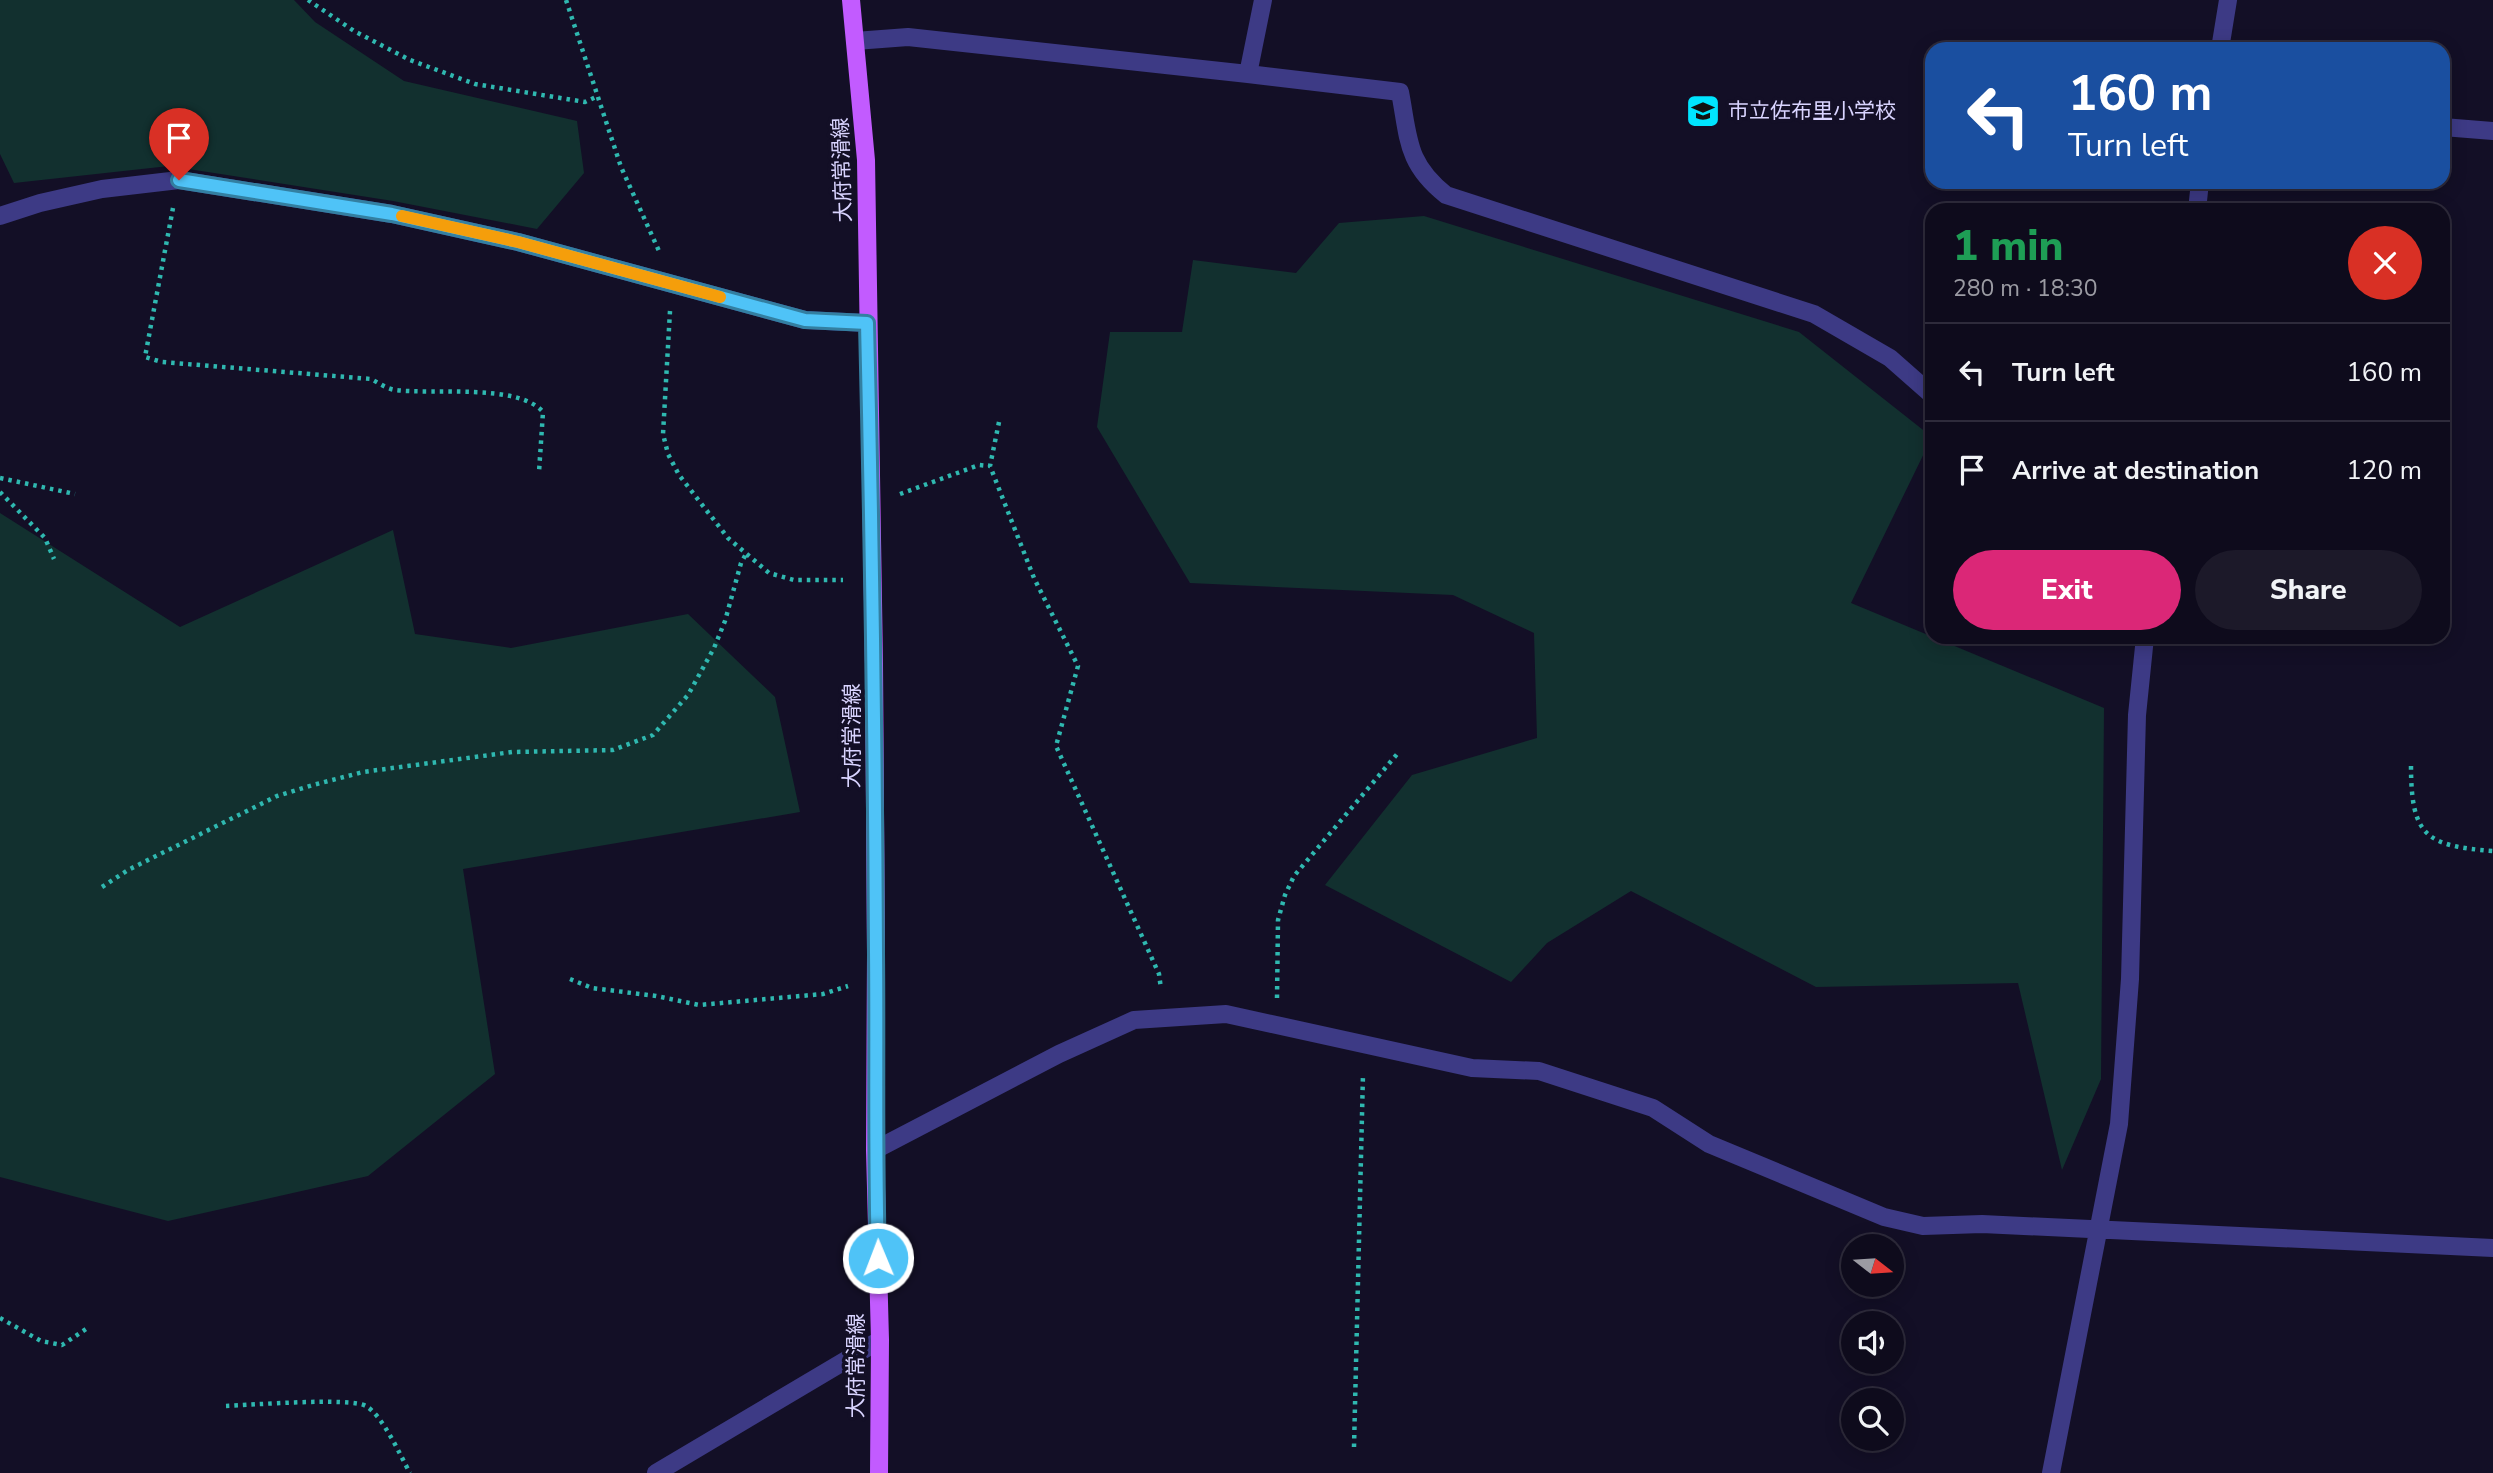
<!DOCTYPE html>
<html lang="en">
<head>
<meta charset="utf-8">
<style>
	:root { --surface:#0e0b1c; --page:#1c1929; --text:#f1f3f6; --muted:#9b9ba3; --line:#2e2b3b; --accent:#db2777 }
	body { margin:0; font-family:"Nunito Sans","Noto Sans JP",sans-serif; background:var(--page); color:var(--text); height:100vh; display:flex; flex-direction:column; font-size:26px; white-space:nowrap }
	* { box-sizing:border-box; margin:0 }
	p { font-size:23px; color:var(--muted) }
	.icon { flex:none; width:38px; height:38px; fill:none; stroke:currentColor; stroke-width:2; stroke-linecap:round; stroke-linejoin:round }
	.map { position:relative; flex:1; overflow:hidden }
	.side { position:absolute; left:1925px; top:203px; width:525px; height:441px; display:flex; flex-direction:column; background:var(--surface); border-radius:21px; box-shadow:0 4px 18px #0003,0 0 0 2px var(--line) }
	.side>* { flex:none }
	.top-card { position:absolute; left:1925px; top:42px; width:525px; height:147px; border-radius:21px; box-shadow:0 4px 18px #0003,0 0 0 2px var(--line); background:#1a4fa0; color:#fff; overflow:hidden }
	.needle { width:46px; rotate:107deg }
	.buttons { position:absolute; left:1841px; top:1234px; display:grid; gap:14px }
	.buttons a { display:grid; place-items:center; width:63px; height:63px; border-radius:50%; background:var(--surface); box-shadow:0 4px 18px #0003,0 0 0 2px var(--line); font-size:35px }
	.pin { position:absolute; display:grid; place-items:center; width:60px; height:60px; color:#fff; margin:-72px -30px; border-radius:50% 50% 50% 0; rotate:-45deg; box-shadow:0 0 7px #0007 }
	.pin .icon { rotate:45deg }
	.me { position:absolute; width:77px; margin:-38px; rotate:359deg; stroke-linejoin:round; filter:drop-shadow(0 0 5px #0008) }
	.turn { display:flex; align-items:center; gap:24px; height:147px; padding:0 28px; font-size:32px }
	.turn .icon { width:91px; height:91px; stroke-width:2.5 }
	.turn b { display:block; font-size:49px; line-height:60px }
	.round { display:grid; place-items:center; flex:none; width:74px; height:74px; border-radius:37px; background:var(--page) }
	.head { display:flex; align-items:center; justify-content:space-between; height:119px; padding:0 28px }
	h1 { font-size:42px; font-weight:800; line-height:52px; color:#1e9e55 }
	.action { display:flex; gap:14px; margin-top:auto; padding:14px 28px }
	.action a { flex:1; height:80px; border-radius:42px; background:var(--accent); color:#fff; font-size:28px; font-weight:800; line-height:80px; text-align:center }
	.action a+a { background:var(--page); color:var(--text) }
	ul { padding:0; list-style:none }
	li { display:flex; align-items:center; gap:21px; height:98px; padding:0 28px; border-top:2px solid var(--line) }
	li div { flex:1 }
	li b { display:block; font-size:26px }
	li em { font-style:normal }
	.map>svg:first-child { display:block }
	.green { fill:#12302f }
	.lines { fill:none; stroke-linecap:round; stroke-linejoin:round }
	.path { stroke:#2fb8b0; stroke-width:4.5; stroke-dasharray:3.5 5; stroke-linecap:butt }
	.minor { stroke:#3d3a85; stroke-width:18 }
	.major { stroke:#c25bff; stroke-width:18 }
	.route-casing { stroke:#337fa1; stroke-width:18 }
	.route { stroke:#4fc3f7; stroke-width:12 }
	.slow { stroke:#f59e0b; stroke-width:12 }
	.labels { text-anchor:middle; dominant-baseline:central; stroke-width:7; stroke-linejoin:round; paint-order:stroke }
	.poi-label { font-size:21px; fill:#d9d4ff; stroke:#130f26; text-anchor:start }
	.street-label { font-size:21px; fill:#d9d4ff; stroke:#130f26 }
</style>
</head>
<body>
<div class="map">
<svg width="2493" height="1473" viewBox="0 0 2493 1473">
	<rect width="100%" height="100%" fill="#130f26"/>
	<!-- green -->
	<path class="green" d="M0 0H294L315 22 404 81 577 121 584 173 537 229 393 201 169 166 14 183 0 154Z
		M1424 216 1799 332 1932 437 1851 603 2104 708 2101 1079 2062 1170 2018 983 1816 987 1631 891 1547 943 1511 982 1325 885 1412 775 1537 738 1534 633 1453 595 1190 583 1097 427 1110 332H1182L1193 260 1296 273 1339 223Z
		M0 513 180 627 393 530 415 634 511 648 688 614 775 697 800 812 463 869 495 1074 368 1176 168 1221 0 1177Z"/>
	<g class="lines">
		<!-- path -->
		<path class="path" d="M308 0 354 31 410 60 475 84 585 102 596 97
			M566 0 621 167 659 251
			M173 208 145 357 162 362 371 379C379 383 387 389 395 390 433 395 518 383 543 412L539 472
			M670 311 663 434 668 454 679 475 728 538 769 573 794 580H843
			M999 422 990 466 1034 578 1078 666 1056 746 1159 974 1161 989
			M0 478 75 494
			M0 492 45 538 54 559
			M900 494 979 465 990 466
			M2411 766C2411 836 2426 846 2493 851
			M102 887 128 870 277 796 313 785 363 772 512 752 613 750 653 735 688 695 714 648 725 621 741 563 746 554
			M570 979 592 988 656 996 699 1005 823 994 848 986
			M1277 998 1278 920 1285 895 1294 876 1398 753
			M0 1318 41 1341 62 1345 89 1327
			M226 1406C250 1405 350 1397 366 1406 383 1416 400 1455 410 1473
			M1354 1447 1363 1074"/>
		<!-- minor -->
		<path class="minor" d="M855 41 908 37 1248 74 1263 0
			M2220 49 2228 0
			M1248 74 1400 92C1409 139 1406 163 1446 195L1814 314 1890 358 1932 395
			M2443 127 2493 131
			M2197 210 2200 182
			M0 216 40 203 102 189 179 180 392 214 518 242 805 320 867 323
			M875 1150 1059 1054 1134 1020 1226 1014 1472 1068 1539 1071 1653 1108 1709 1144 1884 1217 1923 1226 1982 1224 2493 1248
			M656 1473 880 1340
			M2051 1473 2119 1124 2130 979 2137 715 2145 637"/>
		<!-- major -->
		<path class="major" d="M851 0 866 160 874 664 876 954 875 1150 880 1340 879 1473"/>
	</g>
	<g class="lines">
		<!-- route casing -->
		<g class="route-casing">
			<path id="route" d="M179 180 392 214 518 242 805 320 867 323C872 533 875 742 876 952 877 1054 875 1156 878 1258"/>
		</g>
		<!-- route -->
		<use href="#route" class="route"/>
		<!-- slow -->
		<path class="slow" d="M402 216 518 242 720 297"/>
	</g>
	<!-- icons -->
	<defs>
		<g id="school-square" transform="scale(1.75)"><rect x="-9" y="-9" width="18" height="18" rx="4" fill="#00e5ff" stroke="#130f26"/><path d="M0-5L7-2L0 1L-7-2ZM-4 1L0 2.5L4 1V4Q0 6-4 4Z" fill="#111"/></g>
	</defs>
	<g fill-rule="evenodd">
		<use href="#school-square" x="1703" y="111"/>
	</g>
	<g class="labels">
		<!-- poi labels -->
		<g class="poi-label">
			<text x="1728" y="111">市立佐布里小学校</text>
		</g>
		<!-- street labels -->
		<g class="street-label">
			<text transform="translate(842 170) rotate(-92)">大府常滑線</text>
			<text transform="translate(852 736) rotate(-90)">大府常滑線</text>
			<text transform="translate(856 1366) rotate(-90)">大府常滑線</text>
		</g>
	</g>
</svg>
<div class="buttons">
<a><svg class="needle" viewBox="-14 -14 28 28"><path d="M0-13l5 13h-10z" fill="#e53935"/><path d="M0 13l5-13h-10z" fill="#9b9ba3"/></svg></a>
<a><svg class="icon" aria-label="sound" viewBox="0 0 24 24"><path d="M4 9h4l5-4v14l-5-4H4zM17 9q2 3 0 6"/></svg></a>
<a><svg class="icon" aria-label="search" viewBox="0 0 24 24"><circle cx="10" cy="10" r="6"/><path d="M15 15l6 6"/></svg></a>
</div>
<div class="pin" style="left:179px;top:180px;background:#d93025"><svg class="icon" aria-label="arrive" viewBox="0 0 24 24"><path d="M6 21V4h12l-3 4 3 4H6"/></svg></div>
<svg class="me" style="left:878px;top:1258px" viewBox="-20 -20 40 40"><circle r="17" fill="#4fc3f7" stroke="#fff" stroke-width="3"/><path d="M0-11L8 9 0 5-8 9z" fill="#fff"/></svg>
<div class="top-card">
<div class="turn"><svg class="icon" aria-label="left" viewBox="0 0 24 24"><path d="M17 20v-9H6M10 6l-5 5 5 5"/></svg><div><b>160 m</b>Turn left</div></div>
</div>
<section class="side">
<div class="head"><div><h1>1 min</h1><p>280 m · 18:30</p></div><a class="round" style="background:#d93025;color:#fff"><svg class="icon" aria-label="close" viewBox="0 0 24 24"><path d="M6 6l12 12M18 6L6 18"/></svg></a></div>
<ul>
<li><svg class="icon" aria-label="left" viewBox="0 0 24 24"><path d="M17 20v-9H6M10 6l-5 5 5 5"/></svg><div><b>Turn left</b></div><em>160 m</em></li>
<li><svg class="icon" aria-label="arrive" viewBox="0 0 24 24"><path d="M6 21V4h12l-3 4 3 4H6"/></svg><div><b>Arrive at destination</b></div><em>120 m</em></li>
</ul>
<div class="action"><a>Exit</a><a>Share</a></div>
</section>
</div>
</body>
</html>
